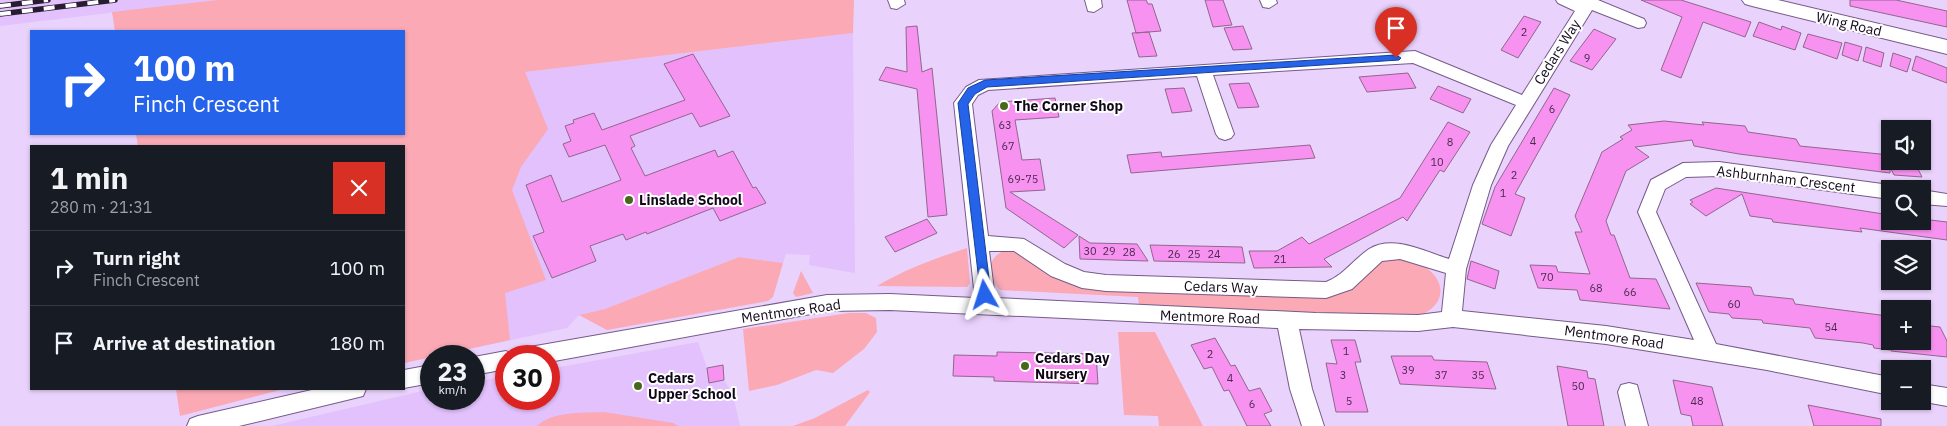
<!DOCTYPE html>
<html lang="en">
<head>
<meta charset="utf-8">
<style>
	:root { --surface:#171b24; --page:#20242c; --text:#f1f3f6; --muted:#9ea1a6; --line:#363941 }
	body { margin:0; font-family:"IBM Plex Sans",sans-serif; background:var(--page); color:var(--text); height:100vh; display:flex; flex-direction:column; font-size:19px; white-space:nowrap }
	* { box-sizing:border-box; margin:0 }
	p { font-size:16px; color:var(--muted) }
	.icon { flex:none; width:28px; height:28px; fill:none; stroke:currentColor; stroke-width:2; stroke-linecap:round; stroke-linejoin:round }
	.map { position:relative; flex:1; overflow:hidden }
	.side { position:absolute; left:30px; top:145px; width:375px; height:245px; display:flex; flex-direction:column; background:var(--surface); border-radius:0px; box-shadow:0 1px 4px #0004 }
	.side>* { flex:none }
	.guide { position:absolute; left:30px; top:30px; width:375px; height:105px; border-radius:0px; box-shadow:0 1px 4px #0004; background:#2563eb; color:#fff; overflow:hidden }
	.controls { position:absolute; left:1881px; top:120px; display:grid; gap:10px }
	.controls a { display:grid; place-items:center; width:50px; height:50px; border-radius:0px; background:var(--surface); box-shadow:0 1px 4px #0004; font-size:25px }
	.speed { position:absolute; left:420px; top:345px; display:flex; gap:10px; font-size:25px; font-weight:700; text-align:center }
	.speed>* { display:grid; place-content:center; width:65px; height:65px; border-radius:50%; background:var(--surface); box-shadow:0 1px 4px #0004; line-height:1 }
	.speed small { font-size:12px; font-weight:400 }
	.speed .limit { border:8px solid #d22; background:#fff; color:#111 }
	.pin { position:absolute; display:grid; place-items:center; width:42px; height:42px; color:#fff; margin:-51px -21px; border-radius:50% 50% 50% 0; rotate:-45deg; box-shadow:0 0 5px #0007 }
	.pin .icon { rotate:45deg }
	.me { position:absolute; width:55px; margin:-28px; rotate:354deg; stroke-linejoin:round; filter:drop-shadow(0 0 4px #0008) }
	.turn { display:flex; align-items:center; gap:18px; height:105px; padding:0 20px; font-size:22px }
	.turn .icon { width:65px; height:65px; stroke-width:2.5 }
	.turn b { display:block; font-size:35px; line-height:42px }
	.round { display:grid; place-items:center; flex:none; width:52px; height:52px; border-radius:0px; background:var(--page) }
	.overview { display:flex; align-items:center; justify-content:space-between; height:85px; padding:0 20px }
	h1 { font-size:30px; font-weight:700; line-height:38px }
	ul { padding:0; list-style:none }
	li { display:flex; align-items:center; gap:15px; height:75px; padding:0 20px; border-top:1px solid var(--line) }
	li div { flex:1 }
	li b { display:block; font-size:19px }
	li em { font-style:normal }
	.map>svg:first-child { display:block }
	.built { fill:#e2c1fc }
	.green { fill:#faa9b5 }
	.building { fill:#f792f0; stroke:#91668d }
	.lines { fill:none; stroke-linecap:round; stroke-linejoin:round }
	.minor-casing { stroke:#755b89; stroke-width:2 }
	.tertiary-casing { stroke:#755b89; stroke-width:2 }
	.minor { fill:#fff; fill-rule:evenodd }
	.tertiary { fill:#fff; fill-rule:evenodd }
	.rail-casing { stroke:#281c31; stroke-width:5.5 }
	.rail { stroke:#fefefe; stroke-width:4; stroke-dasharray:11; stroke-linecap:butt }
	.route { fill:#2563eb; stroke:#184099 }
	.poi-dot { fill:#47671c; stroke:#fefefe; stroke-width:2 }
	.labels { text-anchor:middle; dominant-baseline:central; stroke-width:4; stroke-linejoin:round; paint-order:stroke }
	.number-label { font-size:11px; fill:#4a2a4f }
	.street-label { font-size:14px; fill:#110719; stroke:#fefefe }
	.poi-label { font-size:14px; font-weight:bold; fill:#110719; stroke:#fefefe; text-anchor:start }
</style>
</head>
<body>
<div class="map">
<svg width="1947" height="426" viewBox="0 0 1947 426">
	<rect width="100%" height="100%" fill="#e9d2fc"/>
	<!-- built -->
	<path class="built" d="M0 0H217L0 26Z
		M853 33 855 273 809 265 810 255 786 254 783 263 739 257 605 309 579 315 567 328 404 363V146H138L136 134H404L525 72Z
		M698 342 707 368 709 383 724 380 733 395 740 426H272L431 389V399H474V382L506 376V399H549V369Z"/>
	<!-- green -->
	<path class="green" d="M217 0H854L853 33 525 72 548 129 521 167 512 190 546 280 505 293 510 340 404 363V146H138L136 134H404V31H115L112 12Z
		M967 248 970 283 967 287 877 286C906 269 936 258 967 248Z
		M1004 251H1015L1054 274 1319 297 1333 296 1352 288 1377 261 1396 255C1405 258 1417 261 1425 267 1449 283 1444 308 1417 316L1139 306 1138 297 1000 290C987 277 986 258 1004 251Z
		M739 257 783 263 773 297 768 301 607 330 579 315 605 309Z
		M801 271 813 293 796 297 793 293Z
		M849 313H866L876 318 877 332 864 349 833 373 816 370 777 385 749 391 743 329Z
		M1118 332H1155L1203 426H1159L1158 416 1124 415Z
		M176 389H284L180 416Z
		M868 390 870 392 845 426H793L815 418Z
		M604 412 673 423 678 426H537C552 411 584 413 604 412Z"/>
	<!-- building -->
	<path class="building" d="M1127 0H1146L1148 4H1152L1161 31 1136 33Z
		M1205 0H1223L1232 25 1213 27Z
		M1641 0H1681L1751 22 1745 37 1703 22 1681 78 1661 70 1682 17Z
		M1850 0H1896L1947 11V27L1850 6Z
		M1524 16 1541 22 1518 58 1501 50Z
		M1759 22 1781 30 1782 26 1801 33 1795 50 1753 36Z
		M917 26 922 72 932 68 947 215 928 217 917 89 879 80 886 67 907 72 906 27Z
		M1243 26 1252 49 1233 50 1224 28Z
		M1594 29 1616 39 1592 70 1570 61Z
		M1149 32 1157 56 1139 57 1132 33Z
		M1808 34 1842 43 1837 59 1803 47Z
		M1845 42 1862 47 1858 61 1842 55Z
		M1866 47 1884 53 1881 67 1863 61Z
		M1893 53 1911 59 1907 72 1890 66Z
		M693 54 730 116 700 127 692 113 630 136 635 146 631 148 645 176 715 150 718 157 733 151 753 188 756 187 766 203 720 221 713 208 647 234 646 232 626 240 623 234 590 246 596 261 552 278 533 236 544 232 526 185 551 175 562 202 621 180 605 145 569 157 563 144 571 141 565 126 574 123 573 120 594 113 602 130 685 100 664 64Z
		M1916 56 1947 68V83L1912 70Z
		M1408 73 1416 88 1367 92 1359 77Z
		M1249 83 1259 107 1238 108 1229 84Z
		M1438 86 1471 99 1463 113 1430 99Z
		M1184 88 1192 111 1172 113 1165 89Z
		M1554 88 1570 95 1515 194 1525 198 1511 236 1482 224 1495 187Z
		M1055 98 1059 117 1015 120 1022 160 1040 159 1045 190 1010 192 1078 235 1064 248 1006 208 992 111 1000 102Z
		M1664 121 1704 125 1702 122 1745 126 1748 132 1796 139 1800 146 1890 155V161H1914L1922 177 1894 175 1890 167V173L1739 154 1694 146 1692 140 1635 147 1649 157 1626 171 1606 221 1611 235H1614L1630 278 1656 279 1670 309 1580 300 1577 290 1538 288 1530 265 1556 266 1558 272 1590 274 1575 232H1582L1575 216 1602 152 1623 139 1620 137 1632 130 1628 125Z
		M1448 122 1470 132 1444 172 1440 170 1407 221 1403 217 1324 259 1332 267 1254 268 1249 251H1277L1302 237 1309 244 1400 198Z
		M1310 145 1315 158 1131 173 1127 155 1161 152 1162 157Z
		M1716 188 1890 215V221H1922V219L1947 222V240L1860 228 1862 232 1773 222 1772 219 1750 216 1742 194 1706 216 1690 204 1693 202 1690 200Z
		M927 219 937 233 895 252 885 237Z
		M1079 236 1090 243 1137 244 1148 261 1080 259Z
		M1150 245 1242 247 1245 263 1154 261Z
		M1471 261 1499 271 1495 289 1467 279Z
		M1696 283 1751 287 1754 295 1793 299 1795 304 1888 316 1890 321V350L1874 348 1873 345 1863 343 1815 338 1810 328 1763 323 1762 320 1732 318 1729 314 1709 312Z
		M1922 325 1940 327 1947 341V357L1891 351 1892 341H1922Z
		M1215 338 1231 366 1235 365 1249 391 1260 388 1272 411 1264 414 1271 426H1247L1229 390 1224 391 1212 367 1204 369 1191 345Z
		M1331 340H1355L1361 362H1355L1368 412H1336L1326 363 1337 364Z
		M997 352 1096 354 1098 384 994 381V377L953 376 954 355 997 356Z
		M1391 356H1432L1434 360 1487 362 1496 389 1400 384Z
		M723 365 724 380 709 383 707 368Z
		M1557 366 1587 371 1588 378 1595 379 1604 426H1568Z
		M1673 380 1712 387 1723 426H1693L1691 416 1681 414Z
		M1808 405 1881 419V426H1814Z"/>
	<g class="lines">
		<!-- minor casing -->
		<g class="minor-casing">
			<path id="minor" d="M888 0H904L905 4 897 9 891 8Z
				M1085 0H1101L1102 7 1094 12 1088 11Z
				M1260 0H1276L1277 3 1269 8 1263 7Z
				M1556 0H1598L1644 19 1646 23 1644 27 1638 28 1592 10 1508 146 1491 185 1466 269 1462 311 1606 326 1694 340 1638 212 1651 180 1683 163 1719 162 1890 185 1897 189H1890V199L1719 176 1686 177 1665 189 1656 212 1716 344 1890 377V395L1767 370 1606 344 1453 327 1418 331 1299 329 1312 389 1324 426H1302L1290 389 1278 328 890 310 827 311 549 362V356H520L523 350 530 347 827 295 890 294 975 298 954 103 966 87 979 80 1415 51 1522 95 1575 11 1558 3ZM1413 63 1516 105 1491 145 1473 185 1449 259C1426 252 1393 234 1369 249 1353 260 1344 275 1326 282L1106 275 1084 272 1065 264 1024 239 988 236 972 104 978 95 988 90 1197 76 1216 134 1219 138 1225 140 1231 138 1234 134 1213 75ZM989 251H1014L1051 276 1082 288 1106 291 1326 298 1352 289 1382 261 1400 259 1446 273 1442 312 1418 315 1316 313 995 298Z
				M1922 190 1947 194V206L1922 204Z
				M506 351 515 356H506V369L474 375V357Z
				M431 365V383L404 388V370Z
				M1629 383 1637 385 1648 426H1626L1618 392 1621 385Z
				M1922 384 1947 388V406L1919 401H1922Z
				M316 389H366L363 396 355 398 239 426H187L190 419 198 416Z"/>
		</g>
		<!-- tertiary casing -->
		<g class="tertiary-casing">
			<path id="tertiary" d="M1742 0H1778L1947 40V54L1752 6 1745 4Z"/>
		</g>
		<!-- minor -->
		<use href="#minor" class="minor"/>
		<!-- tertiary -->
		<use href="#tertiary" class="tertiary"/>
		<!-- rail casing -->
		<g class="rail-casing">
			<path id="rail" d="M0 6 48 0
				M0 14 115 0"/>
		</g>
		<!-- rail -->
		<use href="#rail" class="rail"/>
	</g>
	<!-- route -->
	<path class="route" d="M1396 55 1401 58 1399 60 987 87 975 94 968 104 991 295 985 300 981 298 958 103 968 88 985 80Z"/>
	<!-- markers -->
	<g class="poi-dot">
		<circle cx="1004" cy="106" r="5"/>
		<circle cx="629" cy="200" r="5"/>
		<circle cx="1025" cy="366" r="5"/>
		<circle cx="638" cy="386" r="5"/>
	</g>
	<g class="labels">
		<!-- number labels -->
		<g class="number-label">
			<text x="1524" y="32">2</text>
			<text x="1587" y="58">9</text>
			<text x="1552" y="109">6</text>
			<text x="1005" y="125">63</text>
			<text x="1533" y="141">4</text>
			<text x="1450" y="142">8</text>
			<text x="1008" y="146">67</text>
			<text x="1437" y="162">10</text>
			<text x="1514" y="175">2</text>
			<text x="1023" y="179">69-75</text>
			<text x="1503" y="193">1</text>
			<text x="1090" y="251">30</text>
			<text x="1109" y="251">29</text>
			<text x="1129" y="252">28</text>
			<text x="1174" y="254">26</text>
			<text x="1194" y="254">25</text>
			<text x="1214" y="254">24</text>
			<text x="1280" y="259">21</text>
			<text x="1547" y="277">70</text>
			<text x="1596" y="288">68</text>
			<text x="1630" y="292">66</text>
			<text x="1734" y="304">60</text>
			<text x="1831" y="327">54</text>
			<text x="1346" y="351">1</text>
			<text x="1210" y="354">2</text>
			<text x="1408" y="370">39</text>
			<text x="1343" y="375">3</text>
			<text x="1441" y="375">37</text>
			<text x="1478" y="375">35</text>
			<text x="1230" y="378">4</text>
			<text x="1578" y="386">50</text>
			<text x="1349" y="401">5</text>
			<text x="1697" y="401">48</text>
			<text x="1252" y="404">6</text>
		</g>
		<!-- street labels -->
		<g class="street-label">
			<text transform="translate(1849 24) rotate(13)">Wing Road</text>
			<text transform="translate(1557 52) rotate(-58)">Cedars Way</text>
			<text transform="translate(1786 179) rotate(7)">Ashburnham Crescent</text>
			<text transform="translate(1221 287) rotate(2)">Cedars Way</text>
			<text transform="translate(791 311) rotate(-8)">Mentmore Road</text>
			<text transform="translate(1210 317) rotate(2)">Mentmore Road</text>
			<text transform="translate(1614 337) rotate(8)">Mentmore Road</text>
		</g>
		<!-- poi labels -->
		<g class="poi-label">
			<text x="1014" y="106">The Corner Shop</text>
			<text x="639" y="200">Linslade School</text>
			<text x="1035" y="358">Cedars Day<tspan x="1035" dy="16">Nursery</tspan></text>
			<text x="648" y="378">Cedars<tspan x="648" dy="16">Upper School</tspan></text>
		</g>
	</g>
</svg>
<div class="controls">
<a><svg class="icon" aria-label="sound" viewBox="0 0 24 24"><path d="M4 9h4l5-4v14l-5-4H4zM17 9q2 3 0 6"/></svg></a>
<a><svg class="icon" aria-label="search" viewBox="0 0 24 24"><circle cx="10" cy="10" r="6"/><path d="M15 15l6 6"/></svg></a>
<a><svg class="icon" aria-label="layers" viewBox="0 0 24 24"><path d="M12 4l9 5-9 5-9-5zM3 14l9 5 9-5"/></svg></a>
<a>+</a>
<a>−</a>
</div>
<div class="speed"><div>23<small>km/h</small></div><div class="limit">30</div></div>
<div class="pin" style="left:1396px;top:58px;background:#d93025"><svg class="icon" aria-label="arrive" viewBox="0 0 24 24"><path d="M6 21V4h12l-3 4 3 4H6"/></svg></div>
<svg class="me" style="left:985px;top:295px" viewBox="-20 -20 40 40"><path d="M0-17L14 15 0 8-14 15z" fill="#2563eb" stroke="#fff" stroke-width="4"/></svg>
<div class="guide">
<div class="turn"><svg class="icon" aria-label="right" viewBox="0 0 24 24"><path d="M7 20v-9h11M14 6l5 5-5 5"/></svg><div><b>100 m</b>Finch Crescent</div></div>
</div>
<section class="side">
<div class="overview"><div><h1>1 min</h1><p>280 m · 21:31</p></div><a class="round" style="background:#d93025;color:#fff"><svg class="icon" aria-label="close" viewBox="0 0 24 24"><path d="M6 6l12 12M18 6L6 18"/></svg></a></div>
<ul>
<li><svg class="icon" aria-label="right" viewBox="0 0 24 24"><path d="M7 20v-9h11M14 6l5 5-5 5"/></svg><div><b>Turn right</b><p>Finch Crescent</p></div><em>100 m</em></li>
<li><svg class="icon" aria-label="arrive" viewBox="0 0 24 24"><path d="M6 21V4h12l-3 4 3 4H6"/></svg><div><b>Arrive at destination</b></div><em>180 m</em></li>
</ul>
</section>
</div>
</body>
</html>
